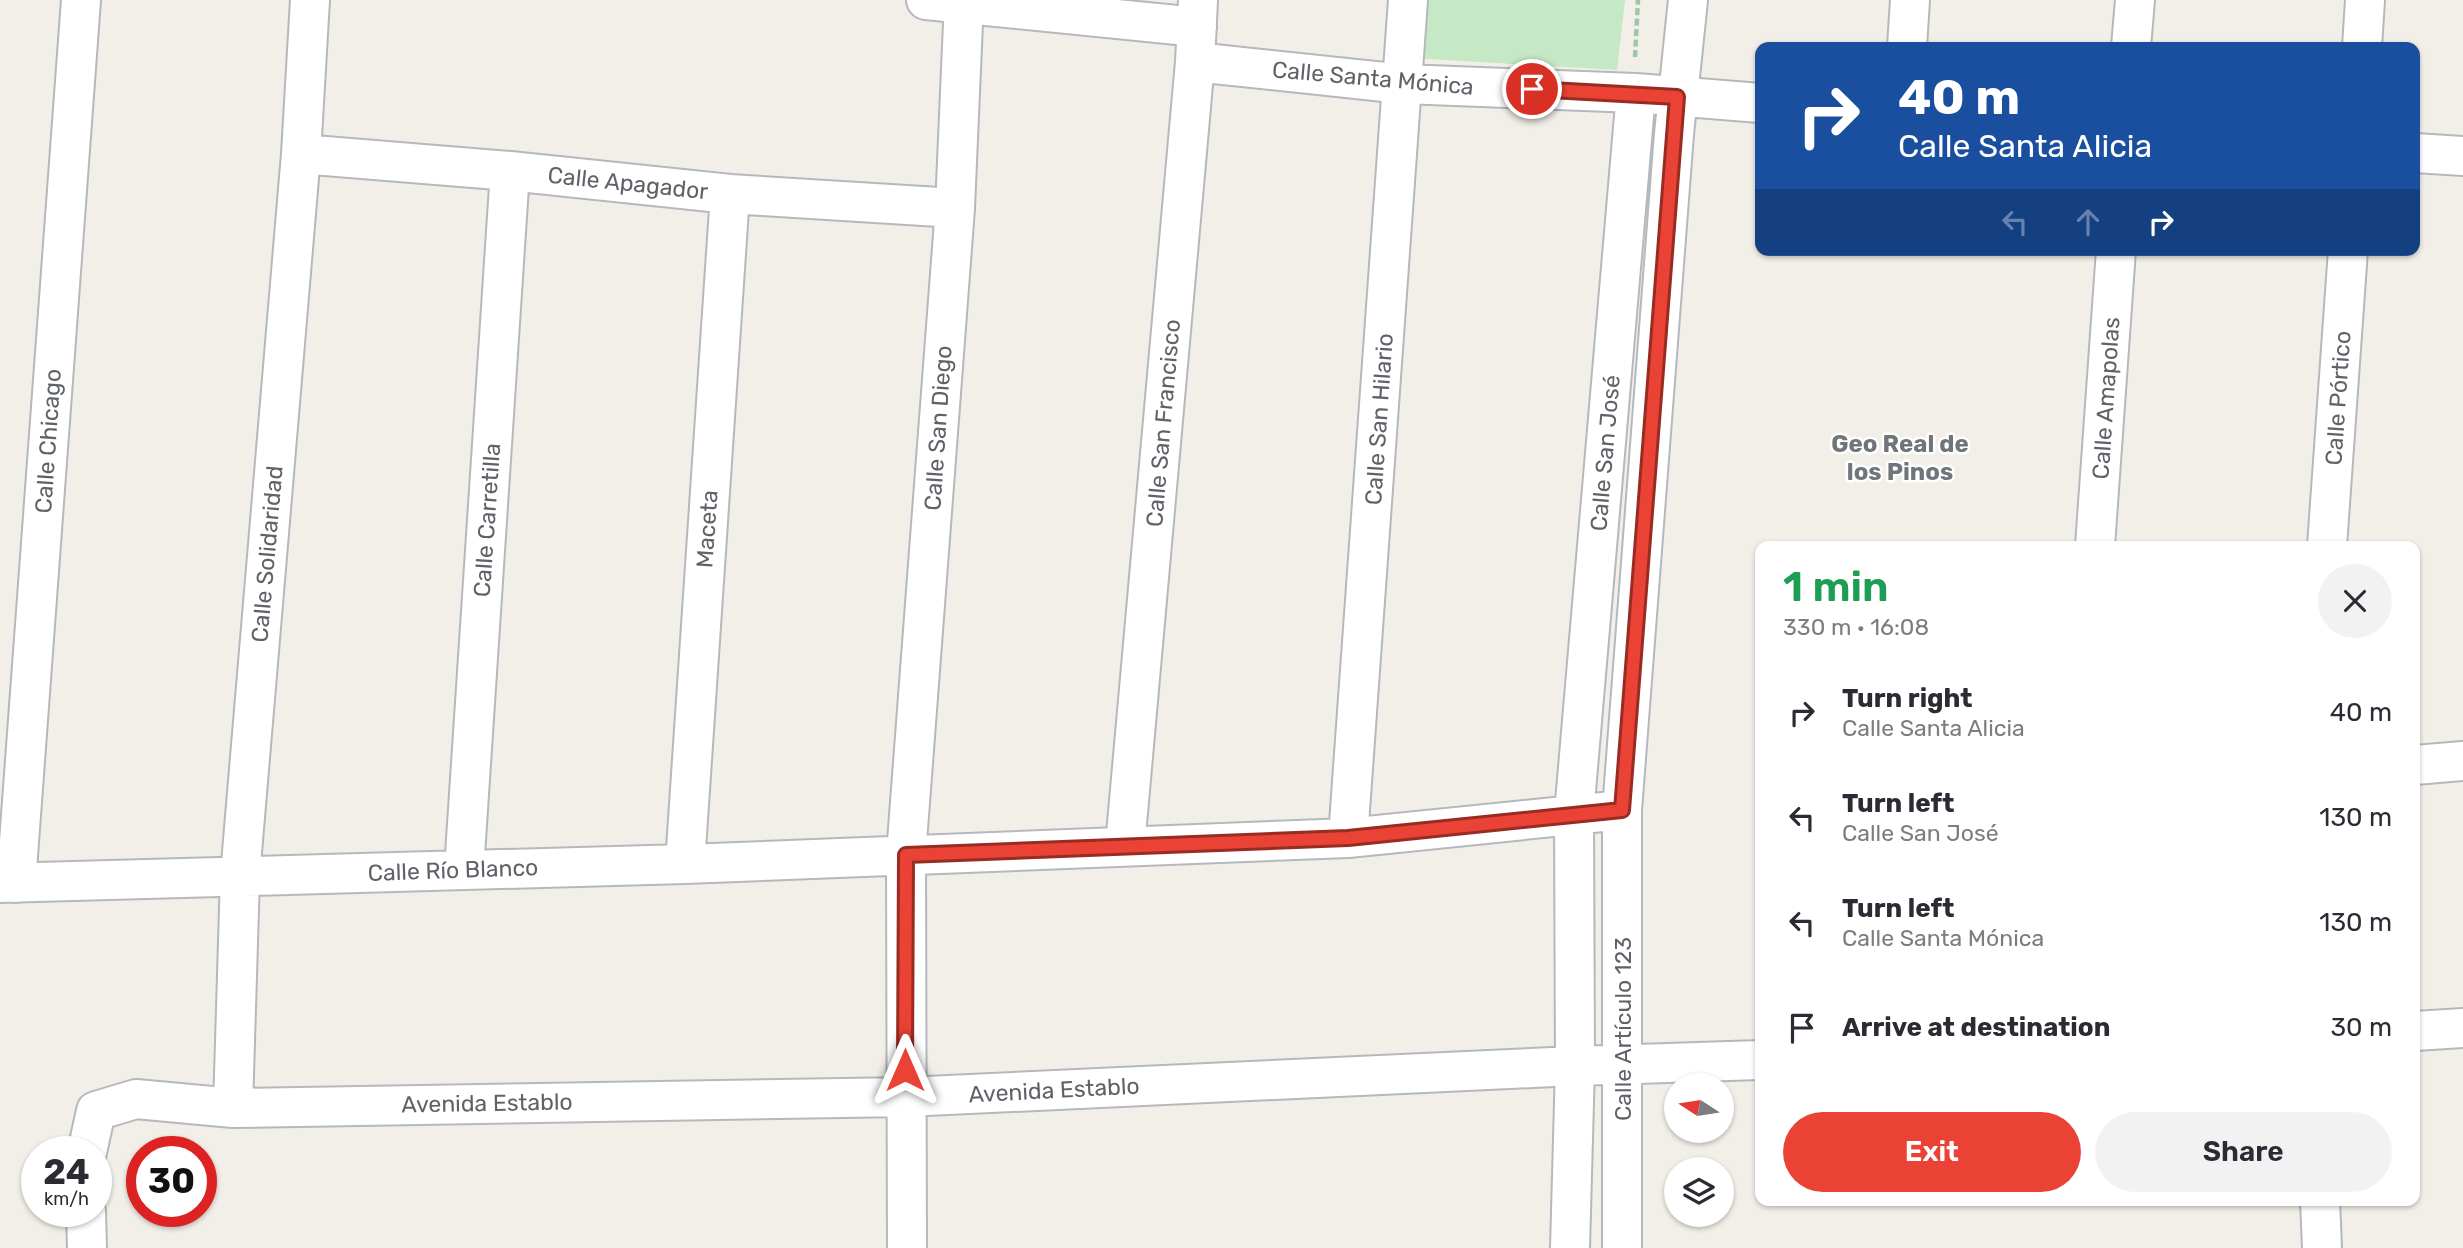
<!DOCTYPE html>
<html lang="en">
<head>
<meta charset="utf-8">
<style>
	:root { --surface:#fff; --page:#f2f2f3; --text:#2b2b33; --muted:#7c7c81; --accent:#ea4335 }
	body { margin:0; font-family:Rubik,sans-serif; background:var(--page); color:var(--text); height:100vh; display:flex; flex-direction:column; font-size:26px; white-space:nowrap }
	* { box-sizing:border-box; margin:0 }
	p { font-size:23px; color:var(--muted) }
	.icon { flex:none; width:38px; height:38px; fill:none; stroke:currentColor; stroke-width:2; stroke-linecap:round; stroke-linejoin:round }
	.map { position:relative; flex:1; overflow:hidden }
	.sheet { position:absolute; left:1755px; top:541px; width:665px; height:665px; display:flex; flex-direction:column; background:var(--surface); border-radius:14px; box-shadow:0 2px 5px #0004 }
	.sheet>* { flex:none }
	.banner { position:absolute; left:1755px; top:42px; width:665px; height:214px; border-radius:14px; box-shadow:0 2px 5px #0004; background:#1a4fa0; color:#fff; overflow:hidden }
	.needle { width:46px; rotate:282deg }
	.buttons { position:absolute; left:1664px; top:1073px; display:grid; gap:14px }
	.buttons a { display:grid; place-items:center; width:70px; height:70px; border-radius:50%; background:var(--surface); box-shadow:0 2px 5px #0004; font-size:35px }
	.speed { position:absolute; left:21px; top:1136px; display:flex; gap:14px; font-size:35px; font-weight:700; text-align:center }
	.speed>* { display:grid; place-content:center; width:91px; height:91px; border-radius:50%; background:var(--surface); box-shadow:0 2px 5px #0004; line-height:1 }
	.speed small { font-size:18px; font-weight:400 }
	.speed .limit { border:10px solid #d22; background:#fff; color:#111 }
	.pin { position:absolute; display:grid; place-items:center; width:60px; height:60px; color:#fff; margin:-30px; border:4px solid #fff; border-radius:50%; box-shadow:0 2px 7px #0007 }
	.me { position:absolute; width:77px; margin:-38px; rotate:0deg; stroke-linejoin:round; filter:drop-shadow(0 0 5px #0008) }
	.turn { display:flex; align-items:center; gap:24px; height:147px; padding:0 28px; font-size:32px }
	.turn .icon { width:91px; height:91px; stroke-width:2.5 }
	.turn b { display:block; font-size:49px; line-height:60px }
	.lanes { display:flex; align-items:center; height:66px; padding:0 28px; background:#0003; justify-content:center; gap:35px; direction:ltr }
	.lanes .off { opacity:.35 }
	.round { display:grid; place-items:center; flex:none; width:74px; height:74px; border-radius:37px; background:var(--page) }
	.overview { display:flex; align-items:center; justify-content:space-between; height:119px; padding:0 28px }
	h1 { font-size:42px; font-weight:600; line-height:52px; color:#1e9e55 }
	.button { display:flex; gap:14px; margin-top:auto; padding:14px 28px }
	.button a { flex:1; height:80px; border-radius:42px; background:var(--accent); color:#fff; font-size:28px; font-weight:600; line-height:80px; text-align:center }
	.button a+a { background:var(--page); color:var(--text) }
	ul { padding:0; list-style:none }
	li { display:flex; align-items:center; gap:21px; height:105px; padding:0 28px }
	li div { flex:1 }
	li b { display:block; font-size:26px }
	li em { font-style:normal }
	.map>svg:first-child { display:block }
	.green { fill:#c5e8c5 }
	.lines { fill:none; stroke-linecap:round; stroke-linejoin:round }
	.street-casing { stroke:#b5b8bc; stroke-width:42 }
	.path { stroke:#9cc7a9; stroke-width:4.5; stroke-dasharray:7 3.5; stroke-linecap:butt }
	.street { stroke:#fff; stroke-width:38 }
	.route-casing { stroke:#982c22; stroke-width:18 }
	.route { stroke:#ea4335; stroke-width:12 }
	.labels { text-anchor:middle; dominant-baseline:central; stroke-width:5; stroke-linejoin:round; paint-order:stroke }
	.street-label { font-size:23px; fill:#5f6368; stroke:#fff }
	.neighbourhood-label { font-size:24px; font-weight:bold; fill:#70757a; stroke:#fff }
</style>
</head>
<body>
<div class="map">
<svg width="2463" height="1248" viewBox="0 0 2463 1248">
	<rect width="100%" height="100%" fill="#f1efe8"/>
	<!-- green -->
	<path class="green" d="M1418 0H1625L1617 70 1412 58Z"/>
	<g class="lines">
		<!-- street casing -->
		<g class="street-casing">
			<path id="street" d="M926 0 1197 27
				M1907 47 1910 0
				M2131 47 2135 0
				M2362 47 2365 0
				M1195 62 1403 84 1636 93 1760 103
				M2415 153 2463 156
				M301 154 510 171 730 194 955 208
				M2095 546 2116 250
				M2327 546 2348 250
				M2415 765 2463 761
				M1348 838 1408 0
				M1125 846 1195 62 1198 0
				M685 864 730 194
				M464 870 510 171
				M0 883 685 864 1348 838 1622 810
				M16 883 81 0
				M2415 1031 2463 1028
				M233 1108 240 876 301 154 310 0
				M87 1152 96 1111 136 1099 233 1108 905 1097 1575 1066 1760 1060
				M2320 1200 2322 1248
				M86 1211 87 1248
				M907 1248 906 855 955 208 964 0
				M1570 1248 1575 1066 1574 814 1636 93
				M1622 1248V810L1674 134 1688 0"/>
		</g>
		<!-- path -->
		<path class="path" d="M1635 57 1638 0"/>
		<!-- street -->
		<use href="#street" class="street"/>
	</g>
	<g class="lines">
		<!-- route casing -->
		<g class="route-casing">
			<path id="route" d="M905 1070 906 855 1348 838 1622 810 1677 97 1532 89"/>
		</g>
		<!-- route -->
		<use href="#route" class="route"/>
	</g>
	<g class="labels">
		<!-- street labels -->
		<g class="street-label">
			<text transform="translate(1373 78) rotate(5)">Calle Santa Mónica</text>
			<text transform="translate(628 183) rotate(6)">Calle Apagador</text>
			<text transform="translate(2106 398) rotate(-86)">Calle Amapolas</text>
			<text transform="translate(2338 398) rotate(-86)">Calle Pórtico</text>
			<text transform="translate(1379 419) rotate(-86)">Calle San Hilario</text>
			<text transform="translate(1163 423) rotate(-85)">Calle San Francisco</text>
			<text transform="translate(938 428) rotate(-86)">Calle San Diego</text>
			<text transform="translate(48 441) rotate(-86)">Calle Chicago</text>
			<text transform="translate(1605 453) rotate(-85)">Calle San José</text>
			<text transform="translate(487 520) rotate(-86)">Calle Carretilla</text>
			<text transform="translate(707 529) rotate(-86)">Maceta</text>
			<text transform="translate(267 554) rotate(-85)">Calle Solidaridad</text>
			<text transform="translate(453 870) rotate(-2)">Calle Río Blanco</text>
			<text transform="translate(1623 1029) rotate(-90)">Calle Artículo 123</text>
			<text transform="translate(1054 1090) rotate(-3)">Avenida Establo</text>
			<text transform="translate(487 1103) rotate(-1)">Avenida Establo</text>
		</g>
		<!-- neighbourhood labels -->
		<g class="neighbourhood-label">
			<text x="1900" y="444">Geo Real de<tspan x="1900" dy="28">los Pinos</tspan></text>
		</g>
	</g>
</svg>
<div class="buttons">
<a><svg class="needle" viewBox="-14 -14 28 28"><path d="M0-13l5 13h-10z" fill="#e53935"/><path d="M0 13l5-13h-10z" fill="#7c7c81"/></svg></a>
<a><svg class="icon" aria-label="layers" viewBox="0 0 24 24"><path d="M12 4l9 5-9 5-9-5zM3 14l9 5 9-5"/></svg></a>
</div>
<div class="speed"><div>24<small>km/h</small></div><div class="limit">30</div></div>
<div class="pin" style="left:1532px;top:89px;background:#d93025"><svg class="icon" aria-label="arrive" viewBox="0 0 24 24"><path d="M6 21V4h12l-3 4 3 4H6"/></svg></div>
<svg class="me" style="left:905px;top:1070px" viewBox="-20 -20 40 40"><path d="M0-17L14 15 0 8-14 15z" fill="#ea4335" stroke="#fff" stroke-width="4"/></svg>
<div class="banner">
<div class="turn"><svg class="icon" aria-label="right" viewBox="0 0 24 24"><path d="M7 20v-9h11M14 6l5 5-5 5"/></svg><div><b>40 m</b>Calle Santa Alicia</div></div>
<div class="lanes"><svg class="icon off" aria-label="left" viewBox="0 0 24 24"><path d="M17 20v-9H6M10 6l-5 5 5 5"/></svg><svg class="icon off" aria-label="ahead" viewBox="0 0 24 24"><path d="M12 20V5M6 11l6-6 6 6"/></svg><svg class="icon" aria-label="right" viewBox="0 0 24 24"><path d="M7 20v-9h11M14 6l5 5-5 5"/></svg></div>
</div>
<section class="sheet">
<div class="overview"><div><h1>1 min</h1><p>330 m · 16:08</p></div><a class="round"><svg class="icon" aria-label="close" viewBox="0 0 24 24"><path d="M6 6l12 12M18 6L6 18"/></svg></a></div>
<ul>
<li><svg class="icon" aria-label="right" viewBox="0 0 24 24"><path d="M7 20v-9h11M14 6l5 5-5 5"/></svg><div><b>Turn right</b><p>Calle Santa Alicia</p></div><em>40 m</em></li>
<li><svg class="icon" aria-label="left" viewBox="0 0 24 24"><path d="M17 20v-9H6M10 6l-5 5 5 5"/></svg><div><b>Turn left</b><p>Calle San José</p></div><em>130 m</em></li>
<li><svg class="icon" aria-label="left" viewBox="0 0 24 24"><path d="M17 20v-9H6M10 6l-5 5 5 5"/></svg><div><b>Turn left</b><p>Calle Santa Mónica</p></div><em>130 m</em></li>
<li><svg class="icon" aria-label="arrive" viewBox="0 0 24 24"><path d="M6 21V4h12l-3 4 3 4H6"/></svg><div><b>Arrive at destination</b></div><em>30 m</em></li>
</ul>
<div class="button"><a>Exit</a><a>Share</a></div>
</section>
</div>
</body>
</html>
